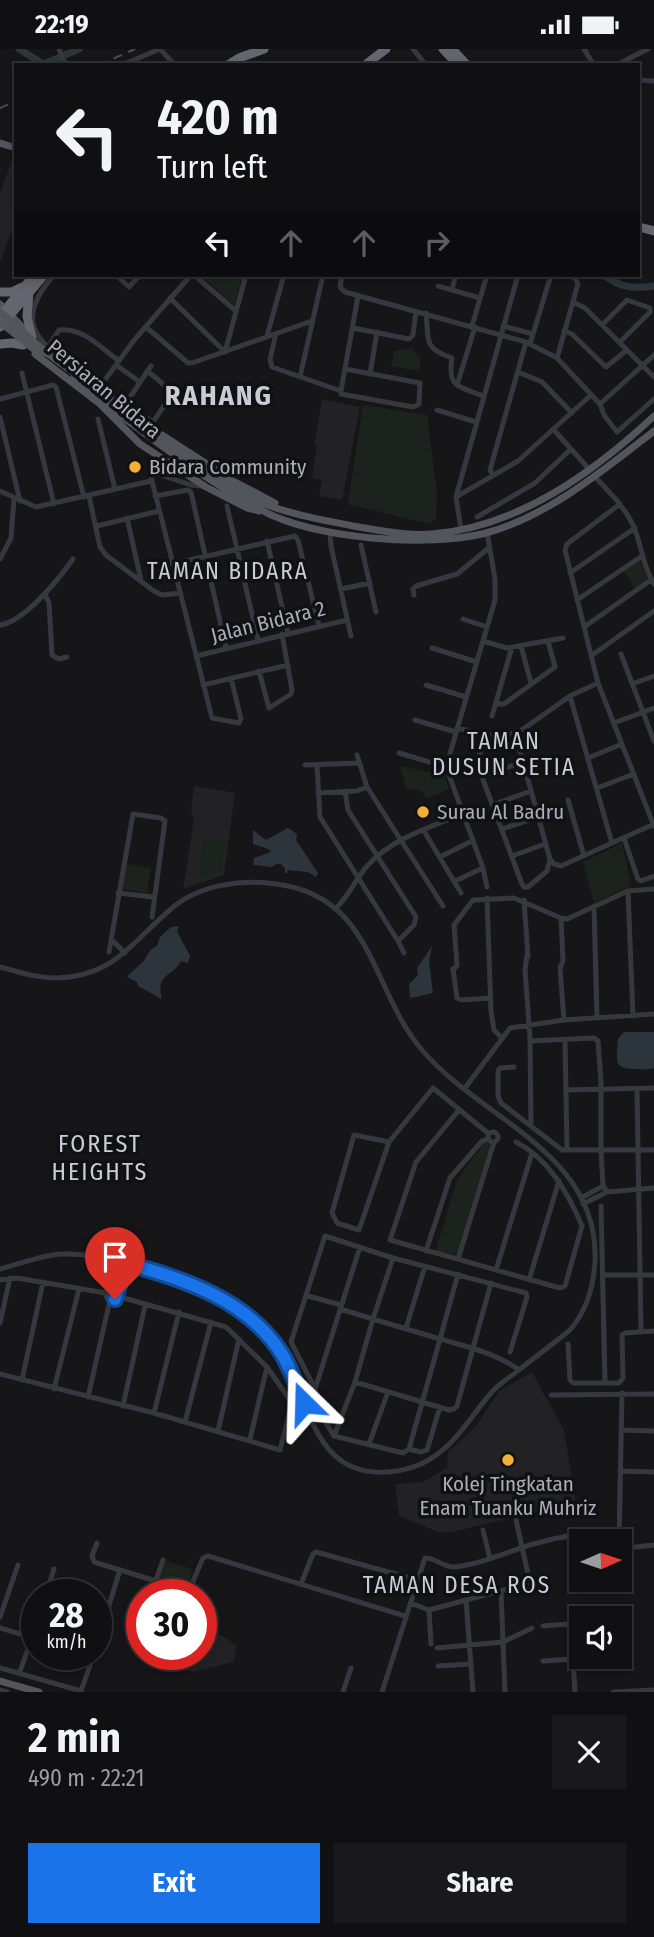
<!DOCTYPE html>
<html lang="en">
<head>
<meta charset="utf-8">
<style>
	:root { --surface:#101012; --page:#19191b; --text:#f1f3f6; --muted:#9c9d9f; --line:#303032; --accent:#1a73e8 }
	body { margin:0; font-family:"Fira Sans Condensed",sans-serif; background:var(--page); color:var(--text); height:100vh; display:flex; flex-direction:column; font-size:26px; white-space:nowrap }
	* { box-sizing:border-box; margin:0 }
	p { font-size:23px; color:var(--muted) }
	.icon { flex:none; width:38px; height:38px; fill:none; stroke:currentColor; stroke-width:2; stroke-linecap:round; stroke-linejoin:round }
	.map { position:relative; height:1643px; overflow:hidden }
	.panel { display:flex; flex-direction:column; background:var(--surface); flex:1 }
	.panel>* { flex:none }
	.banner { position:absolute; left:14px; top:14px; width:626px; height:214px; border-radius:0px; box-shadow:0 4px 10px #0003,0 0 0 2px var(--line); background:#101012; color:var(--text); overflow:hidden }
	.needle { width:46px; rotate:87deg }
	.buttons { position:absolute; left:569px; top:1480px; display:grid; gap:14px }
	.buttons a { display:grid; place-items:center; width:63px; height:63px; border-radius:0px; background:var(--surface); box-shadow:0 4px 10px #0003,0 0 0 2px var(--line); font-size:35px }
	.speed { position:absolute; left:21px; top:1530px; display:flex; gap:14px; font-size:35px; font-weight:700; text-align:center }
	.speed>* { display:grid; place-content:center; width:91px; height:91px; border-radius:50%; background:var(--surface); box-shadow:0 4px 10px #0003,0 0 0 2px var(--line); line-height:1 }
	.speed small { font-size:18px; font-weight:400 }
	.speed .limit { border:10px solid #d22; background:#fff; color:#111 }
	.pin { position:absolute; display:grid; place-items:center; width:60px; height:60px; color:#fff; margin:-72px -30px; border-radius:50% 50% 50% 0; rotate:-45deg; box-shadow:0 0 7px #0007 }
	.pin .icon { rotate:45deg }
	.me { position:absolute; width:77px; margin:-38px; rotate:338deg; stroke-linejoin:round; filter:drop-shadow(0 0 5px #0008) }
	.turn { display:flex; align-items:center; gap:24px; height:147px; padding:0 28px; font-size:32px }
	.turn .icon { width:91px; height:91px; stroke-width:2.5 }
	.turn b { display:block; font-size:49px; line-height:60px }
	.lanes { display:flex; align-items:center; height:66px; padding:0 28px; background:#0003; justify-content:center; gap:35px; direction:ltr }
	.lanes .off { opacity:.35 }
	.round { display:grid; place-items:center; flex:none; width:74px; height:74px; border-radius:0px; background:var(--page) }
	.headline { display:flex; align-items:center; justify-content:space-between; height:119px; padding:0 28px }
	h1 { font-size:42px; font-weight:700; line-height:52px }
	.action { display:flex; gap:14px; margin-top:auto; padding:14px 28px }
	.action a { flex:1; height:80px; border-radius:0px; background:var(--accent); color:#fff; font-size:28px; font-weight:700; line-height:80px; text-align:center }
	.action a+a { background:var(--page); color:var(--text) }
	.status { display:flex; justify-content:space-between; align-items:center; height:49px; padding:0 35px; background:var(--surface); direction:ltr }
	.status svg { height:19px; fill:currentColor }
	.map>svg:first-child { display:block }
	.built { fill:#222225 }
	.green { fill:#1c231d }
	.water { fill:#2c353c }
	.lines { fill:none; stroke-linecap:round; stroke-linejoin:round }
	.river { stroke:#2c353c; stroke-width:7 }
	.minor { stroke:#37383d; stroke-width:5 }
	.major { stroke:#53555c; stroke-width:7 }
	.highway { stroke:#63666e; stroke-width:9 }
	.rail { stroke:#4a4c52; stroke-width:2; stroke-dasharray:9 7; stroke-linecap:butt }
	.major-bridge { stroke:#53555c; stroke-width:7 }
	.route-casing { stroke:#114b97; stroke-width:18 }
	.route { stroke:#1a73e8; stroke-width:12 }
	.poi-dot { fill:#f2b134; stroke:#111113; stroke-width:2.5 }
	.labels { text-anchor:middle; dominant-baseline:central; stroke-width:7; stroke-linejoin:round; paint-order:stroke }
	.street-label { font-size:21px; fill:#a8adb8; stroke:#111113 }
	.poi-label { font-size:21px; fill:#a8adb8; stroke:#111113; text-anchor:start }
	.neighbourhood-label { font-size:23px; letter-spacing:2px; fill:#c9ccd4; stroke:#111113 }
	.quarter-label { font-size:24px; letter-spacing:2px; fill:#c9ccd4; stroke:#111113 }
	.district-label { font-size:28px; font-weight:bold; letter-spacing:2px; fill:#c9ccd4; stroke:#111113 }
</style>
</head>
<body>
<div class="status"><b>22:19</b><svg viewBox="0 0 49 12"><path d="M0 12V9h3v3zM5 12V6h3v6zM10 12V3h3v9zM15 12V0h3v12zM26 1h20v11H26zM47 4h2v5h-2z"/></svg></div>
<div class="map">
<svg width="654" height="1643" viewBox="0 0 654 1643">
	<rect width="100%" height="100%" fill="#161618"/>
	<!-- built -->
	<path class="built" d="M15 102 16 169 0 214V145Z
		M322 350 360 358 342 451 319 447 322 431 312 429 317 397 314 396Z
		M194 737 235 744 224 826 183 840 194 770 191 761Z
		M532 1323 564 1381 576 1454 451 1483H438L399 1467 395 1435 423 1433 447 1419 448 1403 476 1377 499 1342Z
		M201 1582 221 1586 236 1596 234 1613 193 1623 181 1620 178 1617 170 1620 160 1613 162 1605H201Z"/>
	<!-- green -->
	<path class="green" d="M200 226H243L234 256Z
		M412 299 421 310 419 322 391 317 394 302Z
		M363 356 427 366 437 444 436 470 429 475 348 455Z
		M640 511 649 532 635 540 624 522Z
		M400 717 444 726 449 740 427 750 421 742 406 740Z
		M204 789 226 793 221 822 198 829Z
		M622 794 631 837 594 854 583 813Z
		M123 814 151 819 147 844 119 840Z
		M484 1094H489L490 1097 457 1206 438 1203 436 1200 458 1129Z
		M164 1512 192 1520 189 1534 185 1536 159 1528Z"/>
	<!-- water -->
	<path class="water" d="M288 779 297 785 296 791 318 824 316 828 308 823 288 821 287 824H285V820L281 815H276L272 818 253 816 254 809 271 803 268 800 253 795V781L266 791Z
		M179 877 177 882 190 907 188 914 181 912C173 928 155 924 162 950L138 937 137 933 127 928C131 922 136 920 141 915 148 908 147 901 157 897L160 888 171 878Z
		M432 897 429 913 433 944 410 949 409 935 418 926 417 919Z
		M624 983H654V1019C648 1021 643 1020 637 1020 612 1020 617 1012 618 990Z"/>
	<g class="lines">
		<!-- river -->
		<path class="river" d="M19 0 45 16
			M44 15 79 0
			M604 226C620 239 634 240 654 237"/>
		<!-- minor -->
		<path class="minor" d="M59 0 63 11 68 16
			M413 0 426 16
			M584 0 594 16
			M122 16 160 0 175 16
			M616 16 648 0
			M639 31 654 32
			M54 226C9 277 42 294 83 327
			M116 226 129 238 140 226
			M194 226 236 262
			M342 226 340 238 345 243 526 293 557 309 600 355 604 366 617 383 654 350
			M401 226H406
			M438 237 480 249
			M452 240 456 226
			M170 249 225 303
			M573 253 585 259 654 328
			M426 264C429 292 423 299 452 309
			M602 276 627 251 650 259V263L620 293
			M472 277 487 226
			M503 277 533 285
			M146 278 188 314H192L312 272
			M353 279 409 290 413 286 416 262
			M564 282 572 285 606 318 627 301
			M276 284 270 311 272 318 341 342
			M267 287 284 226
			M530 295 551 226
			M46 301 59 281C83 278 101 299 119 312
			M225 303 246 226
			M452 309C447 339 459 337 483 347
			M557 309 578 235 575 229 567 226
			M116 316 140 333
			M345 320 420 334 419 355 413 358 341 345V342L358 247
			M518 323 542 333 572 364
			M22 324 54 455
			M370 325 377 283
			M300 328 323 226
			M457 336 475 278
			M99 339 135 290 191 226
			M111 348 153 373C173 343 177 345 147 322
			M0 350 53 336 56 338 84 448
			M600 355 654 306
			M124 357 151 317
			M437 361 476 373
			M0 368 20 452
			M98 370 115 440
			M553 380 589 420
			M493 426 490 421 526 293
			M595 428C610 444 627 460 635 481 642 499 643 518 654 535
			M202 437 191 436 158 425 151 428 212 669 239 674 241 670 231 629
			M0 442 36 458 151 432
			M89 447 100 498 106 506 154 542 162 546 180 544
			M155 447 188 441 191 443 226 599
			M456 448 518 412 591 346
			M620 455 567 495 565 501 598 634 654 777
			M227 457 258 591
			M477 468 535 434 571 400
			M127 469 141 531
			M97 477 159 462
			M461 480 456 448 518 226
			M334 483 330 484 331 497 351 587
			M267 492 288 584
			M361 496 376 563
			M0 510 11 489 14 450
			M172 515 295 487 298 491 319 577
			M570 524 635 479
			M341 540 370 534
			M45 545 49 554 52 606 59 610 67 608
			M414 546 413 540 416 537 457 525 490 498
			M577 551 642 507
			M463 570 487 578
			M0 576C24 573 59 530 73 510
			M584 578 651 531
			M483 592 507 599 563 589
			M521 597 531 634
			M432 599 477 613
			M621 605 654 692
			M196 607 347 571
			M591 607 654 562
			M259 622 269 659 291 645 292 641 282 585
			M632 635 654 627
			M203 636 288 616
			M426 636 466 648
			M570 647 612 794
			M496 655H504L555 618 548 592
			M492 667 512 598
			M415 671 456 683
			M614 674 654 659
			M457 679 499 688 519 683 570 647 598 634
			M486 685 478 711 479 720 522 835 524 838H528L547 822 550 810 515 684
			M399 704 446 718
			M357 706 367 738 443 857
			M588 709 622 695
			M305 716 359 714
			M317 716 320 768 398 892 404 904
			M482 727 523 713
			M597 739 634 725
			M345 742 348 761 416 868 414 876 398 892
			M318 744 357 742 367 738
			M568 751 584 807
			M492 756 531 742
			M502 780 538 768
			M424 782 461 844
			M624 789 638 830 641 832 654 827
			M512 807 545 795
			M440 808 472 792
			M550 810 554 815 561 817 654 775
			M455 832 483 819
			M487 838 483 819 446 718 495 551V530L487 483
			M628 842 633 967
			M118 844 153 848
			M487 849 491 962 494 981 502 989
			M524 851 528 908
			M594 857 597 969
			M336 859C350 846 356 829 368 816 393 789 431 778 464 764
			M561 869 563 912 560 919 564 971
			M112 891 125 904
			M109 903 133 765 161 769 165 772 152 868
			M527 906 525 921 530 988 531 1077
			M0 918C19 923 37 929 57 929 115 927 132 893 171 860 198 836 241 830 276 835 374 847 370 940 422 1001 481 1071 600 1103 595 1213 593 1239 587 1261 570 1281 554 1294 537 1307 520 1320 511 1328 499 1334 491 1344 469 1369 454 1400 421 1415 407 1421 390 1424 374 1423 306 1418 308 1333 272 1292 234 1248 189 1232 135 1217 110 1210 88 1204 62 1205 41 1206 20 1215 0 1220
			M453 920 457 949 462 951 490 949
			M453 922 457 916 454 876 473 851 514 849 561 869 567 870 628 842 654 840
			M565 991 567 1101
			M530 992 594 989 598 992 601 1033V1101L603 1137 607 1143
			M514 1018 500 1019 498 1022V1047L501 1054 562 1101H654
			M465 1039 510 979 564 971 654 965
			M637 1040 641 1282
			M566 1041 654 1039
			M459 1061 416 1113 390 1191 560 1239 565 1237 582 1177
			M488 1088a5 5 0 1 1 10 0a5 5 0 1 1-10 0Z
			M389 1093 354 1086 332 1164 337 1174 359 1181 389 1093 433 1039 489 1085
			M516 1093C549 1110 568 1144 582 1177
			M581 1149 603 1137
			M583 1155 607 1143 654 1139
			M601 1157 605 1334
			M426 1202 450 1129 482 1092 489 1090
			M458 1210 494 1093
			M496 1221 532 1104
			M458 1225 440 1290C468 1298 496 1304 519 1321
			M603 1226H654
			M0 1231 17 1229 106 1244
			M529 1231 559 1132
			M105.5 1245a5.5 5.5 0 1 1 11 0a5.5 5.5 0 1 1-11 0Z
			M109 1240 114 1211
			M116 1242 126 1214
			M308 1247 341 1256
			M340 1260 373 1270 393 1209
			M373 1270 440 1290 409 1400 403 1404 334 1387 355 1333Z
			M0 1274 10 1229
			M406 1279 425 1217
			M568 1295 570 1331 573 1334H619L623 1329 622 1286 625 1284 654 1282
			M0 1325 154 1364 280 1401 292 1354 267 1318 226 1278 117 1247
			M22 1331 43 1233
			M355 1333 449 1361 454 1360 457 1357 491 1234
			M54 1340 79 1240
			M315 1340 291 1293 325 1187 393 1209 526 1244 527 1248 510 1303
			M551 1346 654 1345
			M88 1348 110 1251
			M123 1357 145 1257
			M154 1364 179 1263
			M185 1373 211 1273
			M621 1381 654 1382
			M218 1382 239 1290
			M334 1387 321 1366 315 1340 360 1198
			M250 1390 267 1318
			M369 1395 388 1343
			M409 1400 421 1403 427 1401 440 1358
			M620 1422 654 1423
			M483 1481 490 1510
			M619 1493 622 1344
			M97 1494 92 1507 94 1513 182 1540 191 1537 203 1509 208 1507 405 1567
			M620 1495 626 1499 654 1496
			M156 1531 163 1511
			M301 1535 313 1505 316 1503 417 1531
			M48 1540 65 1545
			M501 1542 505 1643
			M46 1545 54 1520
			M466 1551 473 1643
			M411 1554 429 1561 530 1534 516 1471
			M96 1555 109 1559
			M429 1561 431 1595
			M0 1568 18 1516
			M543 1577 567 1575 571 1579 575 1643
			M0 1579 37 1590
			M96 1598 120 1521
			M437 1599 503 1593 532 1579
			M543 1612 573 1610
			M438 1617 471 1615
			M0 1619 81 1642 94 1605
			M19 1625 37 1575
			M0 1641 7 1643
			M343 1643 351 1619
			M382 1643 425 1509C435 1508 444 1519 455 1518 482 1515 507 1503 533 1495 561 1487 588 1483 618 1483
			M613 1643 654 1641"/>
		<!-- major -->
		<path class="major" d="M0 94 16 99
			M0 255 23 279
			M35 305 100 355 140 395 206 438 247 459 259 462
			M128 372C171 404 214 436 261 461 314 490 428 499 486 484 547 468 605 420 654 382
			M162 386 233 432 275 454
			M179 402C206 421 234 443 265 455 293 466 324 471 353 477 379 481 406 487 432 485 518 478 593 424 654 367
			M0 1632 39 1643"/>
		<!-- highway -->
		<path class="highway" d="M443 0 458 16
			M452 0 467 16
			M228 16 239 9 264 0
			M365 16 386 0
			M639 178 654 182
			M0 243H12L22 238
			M29 244 27 267 32 289
			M0 267 34 226
			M0 278 44 226
			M0 295 12 294 23 296"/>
		<!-- rail -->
		<path class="rail" d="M99 16 135 0
			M0 59 16 52"/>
		<!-- major-bridge -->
		<path class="major-bridge" d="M0 263 48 305 179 402
			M0 273 41 306
			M73 330 128 372"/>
	</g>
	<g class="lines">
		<!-- route casing -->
		<g class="route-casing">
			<path id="route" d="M115 1250 126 1214C185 1231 247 1250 282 1305 291 1320 297 1338 304 1354"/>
		</g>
		<!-- route -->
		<use href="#route" class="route"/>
	</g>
	<!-- markers -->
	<g class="poi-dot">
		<circle cx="135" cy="418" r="7"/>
		<circle cx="423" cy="763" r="7"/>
		<circle cx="508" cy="1411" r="7"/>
	</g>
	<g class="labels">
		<!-- street labels -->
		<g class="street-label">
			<text transform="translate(104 340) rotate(40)">Persiaran Bidara</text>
			<text transform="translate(268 573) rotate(-14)">Jalan Bidara 2</text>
		</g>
		<!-- poi labels -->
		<g class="poi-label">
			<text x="149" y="418">Bidara Community</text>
			<text x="437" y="763">Surau Al Badru</text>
			<text x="508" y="1435" text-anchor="middle">Kolej Tingkatan<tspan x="508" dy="24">Enam Tuanku Muhriz</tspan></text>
		</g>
		<!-- neighbourhood labels -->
		<g class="neighbourhood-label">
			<text x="228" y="522">TAMAN BIDARA</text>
			<text x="504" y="692">TAMAN<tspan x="504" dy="26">DUSUN SETIA</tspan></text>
			<text x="457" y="1536">TAMAN DESA ROS</text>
		</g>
		<!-- quarter labels -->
		<g class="quarter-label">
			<text x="100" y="1095">FOREST<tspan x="100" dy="28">HEIGHTS</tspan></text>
		</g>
		<!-- district labels -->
		<g class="district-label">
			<text x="219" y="346">RAHANG</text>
		</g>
	</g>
</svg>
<div class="buttons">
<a><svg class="needle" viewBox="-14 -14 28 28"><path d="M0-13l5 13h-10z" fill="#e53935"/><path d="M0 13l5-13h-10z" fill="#9c9d9f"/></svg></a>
<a><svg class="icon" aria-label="sound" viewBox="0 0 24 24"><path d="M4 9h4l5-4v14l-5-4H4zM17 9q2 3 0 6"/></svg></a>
</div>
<div class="speed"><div>28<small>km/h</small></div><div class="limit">30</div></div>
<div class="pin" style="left:115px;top:1250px;background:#d93025"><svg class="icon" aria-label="arrive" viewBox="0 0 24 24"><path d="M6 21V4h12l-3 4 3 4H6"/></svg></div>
<svg class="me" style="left:304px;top:1354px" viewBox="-20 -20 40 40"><path d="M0-17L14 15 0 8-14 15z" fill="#1a73e8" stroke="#fff" stroke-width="4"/></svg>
<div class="banner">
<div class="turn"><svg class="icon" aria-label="left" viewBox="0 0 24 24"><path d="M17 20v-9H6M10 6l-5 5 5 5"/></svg><div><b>420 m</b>Turn left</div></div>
<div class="lanes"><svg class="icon" aria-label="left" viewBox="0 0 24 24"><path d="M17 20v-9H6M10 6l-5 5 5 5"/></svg><svg class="icon off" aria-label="ahead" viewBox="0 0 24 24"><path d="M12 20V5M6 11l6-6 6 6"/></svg><svg class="icon off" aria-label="ahead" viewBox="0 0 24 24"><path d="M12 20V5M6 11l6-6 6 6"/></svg><svg class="icon off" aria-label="right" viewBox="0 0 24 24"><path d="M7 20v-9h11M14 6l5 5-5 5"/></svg></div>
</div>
</div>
<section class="panel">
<div class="headline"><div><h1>2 min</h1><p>490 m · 22:21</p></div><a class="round"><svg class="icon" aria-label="close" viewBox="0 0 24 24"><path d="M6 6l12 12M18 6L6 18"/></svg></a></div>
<div class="action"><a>Exit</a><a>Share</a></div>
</section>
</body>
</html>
